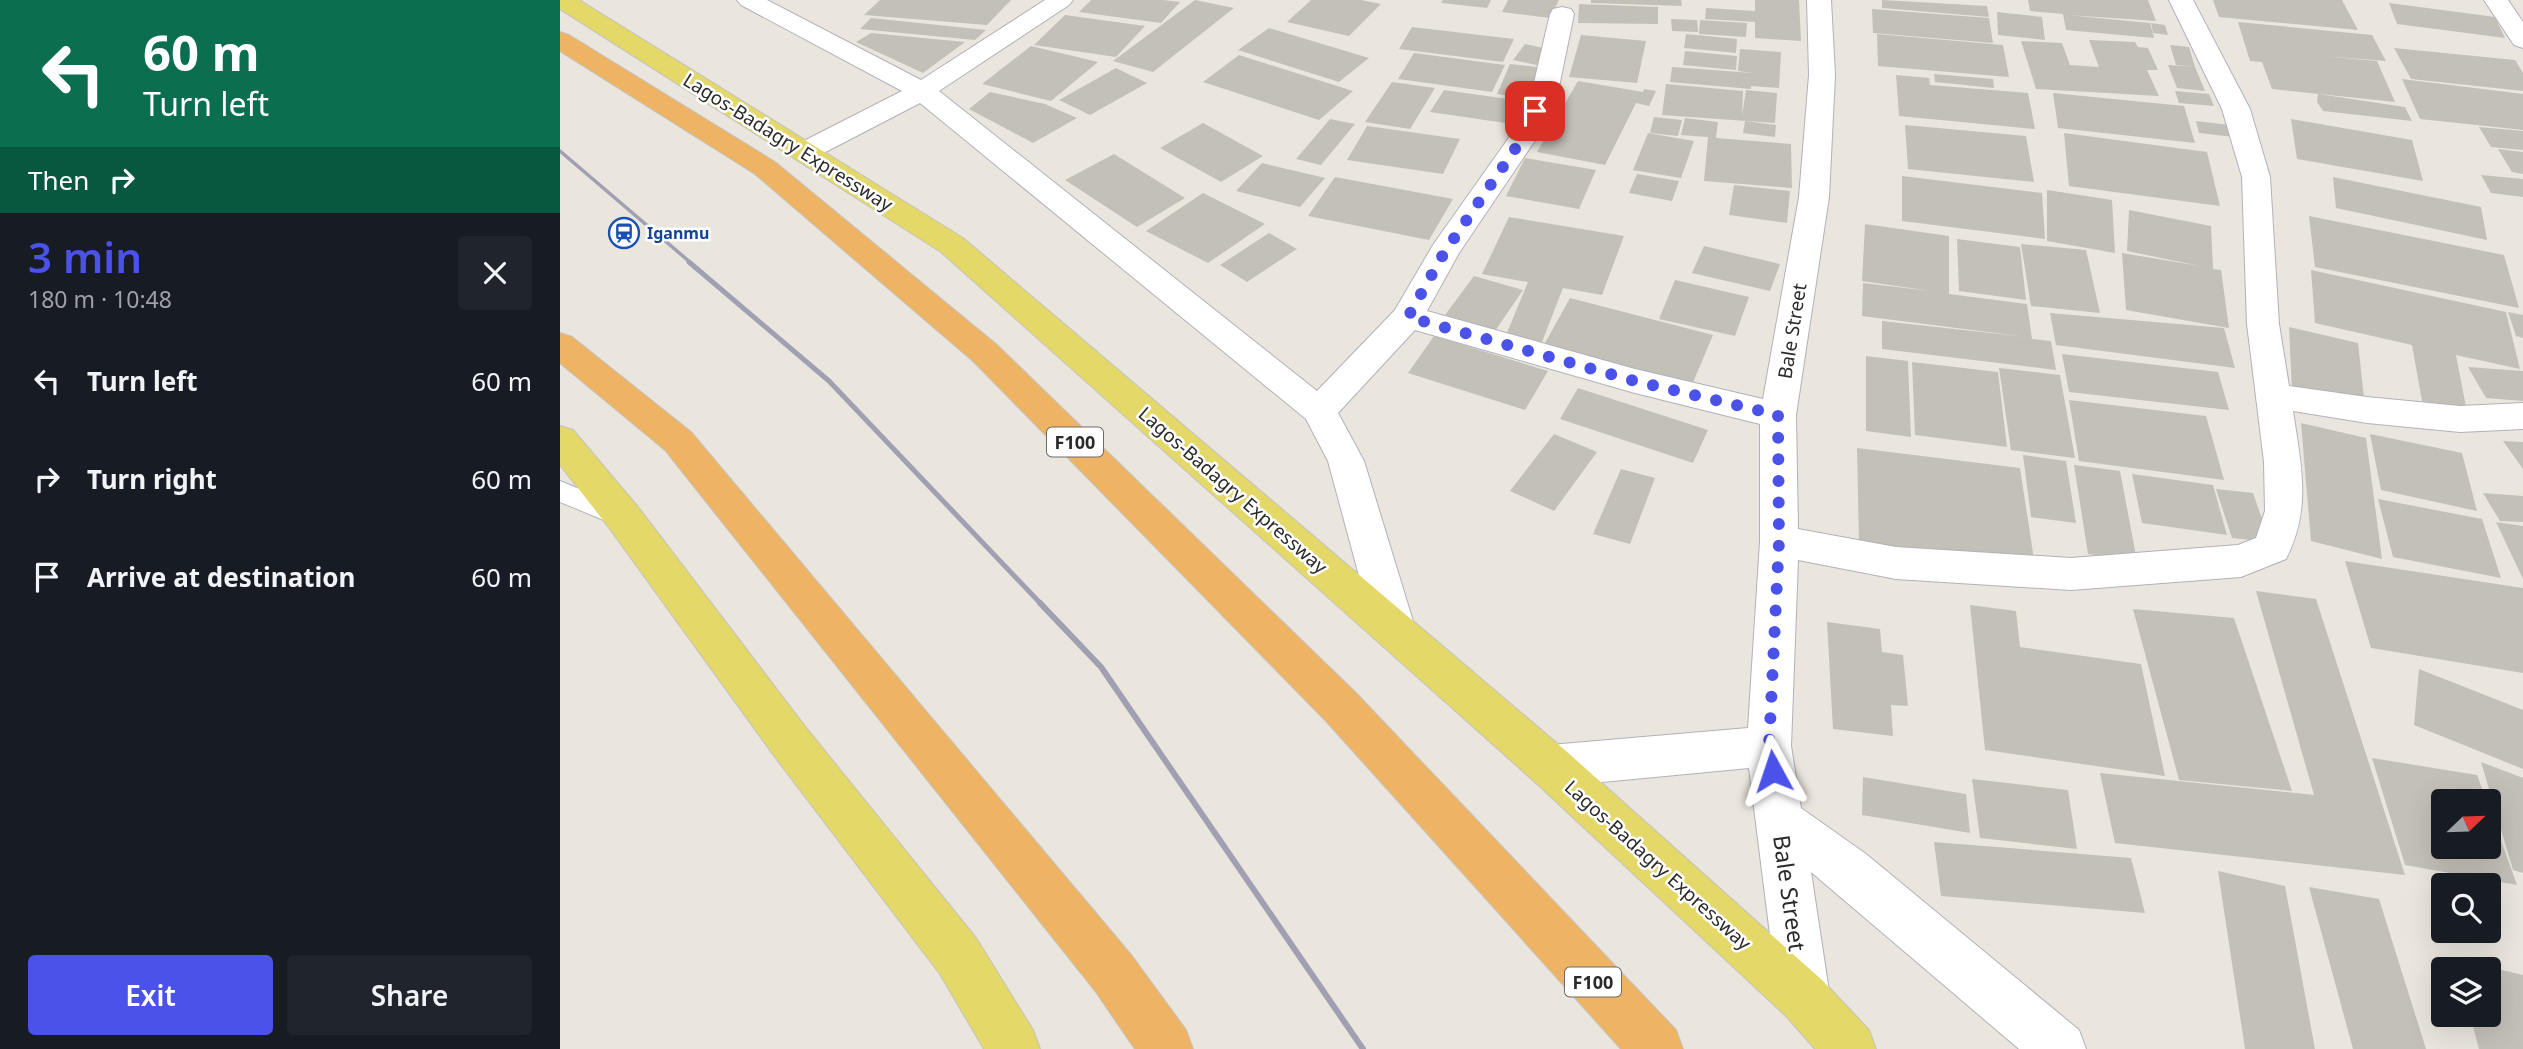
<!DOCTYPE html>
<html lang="en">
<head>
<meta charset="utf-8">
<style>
	:root { --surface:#171b24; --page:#20242c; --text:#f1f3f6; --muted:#9ea1a6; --accent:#4b52e9 }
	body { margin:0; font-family:"Noto Sans",sans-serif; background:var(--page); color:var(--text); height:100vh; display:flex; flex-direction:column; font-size:26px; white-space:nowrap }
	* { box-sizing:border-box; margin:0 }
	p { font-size:23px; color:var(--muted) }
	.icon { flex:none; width:38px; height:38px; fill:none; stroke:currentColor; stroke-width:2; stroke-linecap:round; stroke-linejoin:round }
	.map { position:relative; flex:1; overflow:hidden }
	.side { display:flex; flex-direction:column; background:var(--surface); width:560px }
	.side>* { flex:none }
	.hud { background:#0b6e4f; color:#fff; overflow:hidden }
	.needle { width:46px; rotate:67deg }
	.tools { position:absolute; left:1871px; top:789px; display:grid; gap:14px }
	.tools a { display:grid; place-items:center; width:70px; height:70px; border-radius:7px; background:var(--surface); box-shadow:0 7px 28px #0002; font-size:35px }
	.pin { position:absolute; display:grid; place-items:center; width:60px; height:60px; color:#fff; margin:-30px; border-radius:14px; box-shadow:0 4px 10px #0006 }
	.me { position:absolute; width:77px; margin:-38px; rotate:355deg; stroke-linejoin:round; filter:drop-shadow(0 0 5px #0008) }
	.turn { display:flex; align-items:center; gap:24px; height:147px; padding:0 28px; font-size:32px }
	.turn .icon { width:91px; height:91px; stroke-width:2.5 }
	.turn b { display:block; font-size:49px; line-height:60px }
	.then { display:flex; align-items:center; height:66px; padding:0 28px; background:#0003; gap:14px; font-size:26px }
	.round { display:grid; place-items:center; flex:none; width:74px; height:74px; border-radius:7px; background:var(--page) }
	.head { display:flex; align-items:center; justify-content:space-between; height:119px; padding:0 28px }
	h1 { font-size:42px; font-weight:600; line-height:52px; color:var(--accent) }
	.button { display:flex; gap:14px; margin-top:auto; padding:14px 28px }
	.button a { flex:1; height:80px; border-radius:7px; background:var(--accent); color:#fff; font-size:28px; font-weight:600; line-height:80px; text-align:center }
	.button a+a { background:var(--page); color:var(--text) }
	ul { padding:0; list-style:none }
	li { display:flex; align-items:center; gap:21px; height:98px; padding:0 28px }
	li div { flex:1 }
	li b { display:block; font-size:26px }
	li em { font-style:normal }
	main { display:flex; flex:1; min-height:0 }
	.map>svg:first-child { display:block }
	.building { fill:#c3c0b8 }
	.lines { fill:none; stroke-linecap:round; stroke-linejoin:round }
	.lane-casing { stroke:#b0b1bc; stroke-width:2 }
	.street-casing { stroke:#b0b1bc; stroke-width:2 }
	.primary-casing { stroke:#c3c3c3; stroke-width:2 }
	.highway-casing { stroke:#c3c3c3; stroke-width:2 }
	.lane { fill:#fff; fill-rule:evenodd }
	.street { fill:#fff; fill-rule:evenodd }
	.primary { fill:#e4d868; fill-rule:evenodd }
	.highway { fill:#efb463; fill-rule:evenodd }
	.rail-far2 { stroke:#a0a0b2; stroke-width:3.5 }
	.rail-far1 { stroke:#a0a0b2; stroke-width:5 }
	.rail { stroke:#a0a0b2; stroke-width:6 }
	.route { stroke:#4b52e9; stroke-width:12; stroke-dasharray:0 21.6 }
	.labels { text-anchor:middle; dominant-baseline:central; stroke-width:5; stroke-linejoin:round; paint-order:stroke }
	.far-transit-label { font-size:16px; font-weight:bold; fill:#164399; stroke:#fff; text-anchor:start }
	.shield { fill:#fff; stroke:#6a6a6a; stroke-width:2 }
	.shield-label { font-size:18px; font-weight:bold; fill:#2a2a2a }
	.street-label { font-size:19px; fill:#2a2a2a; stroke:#fff }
	.near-street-label { font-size:23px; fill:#2a2a2a; stroke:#fff }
</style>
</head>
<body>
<main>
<section class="side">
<div class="hud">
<div class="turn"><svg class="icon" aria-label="left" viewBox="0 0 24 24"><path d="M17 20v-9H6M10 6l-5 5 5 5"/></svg><div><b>60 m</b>Turn left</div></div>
<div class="then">Then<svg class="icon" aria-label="right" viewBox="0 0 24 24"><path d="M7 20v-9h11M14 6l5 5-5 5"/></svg></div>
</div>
<div class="head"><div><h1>3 min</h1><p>180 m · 10:48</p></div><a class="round"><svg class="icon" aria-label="close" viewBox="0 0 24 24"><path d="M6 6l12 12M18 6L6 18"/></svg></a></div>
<ul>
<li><svg class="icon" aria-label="left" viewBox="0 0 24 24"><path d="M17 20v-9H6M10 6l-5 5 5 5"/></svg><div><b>Turn left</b></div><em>60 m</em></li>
<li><svg class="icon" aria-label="right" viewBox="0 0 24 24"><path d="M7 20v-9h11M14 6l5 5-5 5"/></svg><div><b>Turn right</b></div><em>60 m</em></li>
<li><svg class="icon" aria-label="arrive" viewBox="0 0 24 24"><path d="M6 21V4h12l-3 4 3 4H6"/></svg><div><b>Arrive at destination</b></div><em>60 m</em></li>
</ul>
<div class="button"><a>Exit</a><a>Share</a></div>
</section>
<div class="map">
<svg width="1963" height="1049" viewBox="0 0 1963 1049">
	<rect width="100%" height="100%" fill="#eae6dd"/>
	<!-- building -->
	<path class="building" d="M320 0H451L427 25 304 15Z
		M531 0H603L620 2 601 23 519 12Z
		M635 0 674 8 593 72 553 61Z
		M751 0H801L821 4 789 36 727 22Z
		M883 0H931L927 8 881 3Z
		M948 0H999L990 18 942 12Z
		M1031 0H1121L1122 6 1031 3Z
		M1195 0H1239L1241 41 1195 38V22L1145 19 1146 8 1195 11Z
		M1322 0 1427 6 1429 17 1322 8Z
		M1468 0H1588L1596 21 1507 15 1590 23 1594 38 1506 30 1503 14 1470 11Z
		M1653 0H1782L1798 30 1659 17Z
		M1829 3 1935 17 1945 38 1837 24Z
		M1019 4 1098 7V24L1018 23Z
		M1312 9 1429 18 1433 43 1313 33Z
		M1437 12 1482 17 1485 40 1438 35Z
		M505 15 585 26 556 57 474 45Z
		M311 18 426 30 415 40 300 29Z
		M1111 19 1137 20 1138 32 1112 31Z
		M1140 20 1187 23 1186 37 1139 34Z
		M1678 22 1812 35 1826 61 1762 56 1817 61 1835 102 1712 89 1702 62 1690 61Z
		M1591 23 1605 25 1608 35 1593 33Z
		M852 27 954 39 943 62 839 49Z
		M709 28 809 58 779 82 678 50Z
		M311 33 405 42 363 73 296 42Z
		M1126 34 1177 39 1176 53 1124 48Z
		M1317 34 1443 45 1449 77 1318 66Z
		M1021 35 1086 41 1077 83 1009 77Z
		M1529 40 1575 42 1578 47 1588 48 1598 70H1587L1599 96 1476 89 1461 41 1502 43 1510 65 1539 67Z
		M965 44 988 49 977 65 953 60Z
		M1610 45 1629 47 1635 67 1616 65Z
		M471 46 538 62 491 101 422 84Z
		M1834 48 1955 60 1963 73V91L1851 79Z
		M1180 49 1221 52 1219 88 1191 86V89L1110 82 1112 67 1193 73 1178 71Z
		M1125 51 1177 56 1176 70 1123 65Z
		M854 53 945 65 932 92 838 79Z
		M679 55 793 91 759 120 643 82Z
		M950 64 985 68 973 99 937 94Z
		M1608 65 1635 67 1645 91 1617 88Z
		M556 68 587 83 530 115 499 100Z
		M1374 74 1433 79 1434 88 1375 82Z
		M1336 75 1369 78 1370 85 1468 93 1475 129 1339 116Z
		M1842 79 1963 94V130L1860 119Z
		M1018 81 1083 92 1084 89 1096 91 1089 106 1076 103 1045 165 977 152Z
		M832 82 875 88 850 129 805 122Z
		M1106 84 1183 91 1182 116 1186 90 1217 93 1215 123 1102 115Z
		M884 90 977 103 966 126 870 112Z
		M1615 91 1649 94 1654 106 1619 103Z
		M430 92 485 104 517 118 473 143 409 109Z
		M1493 93 1624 106 1635 143 1498 128Z
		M1758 94 1845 107 1852 121 1763 111 1757 102Z
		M1094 117 1122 120 1118 136 1090 133Z
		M1125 118 1158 122 1156 138 1231 144 1232 188 1144 181 1148 137 1121 135Z
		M770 119 795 124 761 165 736 159Z
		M1731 119 1852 140 1863 181 1737 159Z
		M1185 121 1216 125 1215 137 1183 133Z
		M1636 121 1670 125 1674 137 1639 133Z
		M643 123 703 156 661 182 600 148Z
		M1345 125 1466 136 1474 182 1348 169Z
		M807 126 900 139 883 174 787 160Z
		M1919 127 1963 131V150L1931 147Z
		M1088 133 1134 141 1121 178 1073 170Z
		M1504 133 1647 152 1660 206 1509 186Z
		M1938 149 1963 152V174L1952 172Z
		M554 154 625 198 577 227 505 180Z
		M965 158 1036 170 1019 209 946 196Z
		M702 163 765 178 740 207 676 191Z
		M1077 174 1119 181 1112 201 1069 193Z
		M1921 175 1963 179V197L1931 193Z
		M1342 176 1482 193 1485 239 1342 221Z
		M775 177 893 199 869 240 748 216Z
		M1773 177 1921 207 1927 240 1776 208Z
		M1174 185 1230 191 1227 223 1169 215Z
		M1487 190 1552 200 1555 253 1487 241Z
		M643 193 705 224 648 263 586 231Z
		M1569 210 1651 226 1653 269 1661 270 1669 328 1566 310 1562 253 1640 266 1567 251Z
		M1749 216 1944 255 1959 308 1755 267Z
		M949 217 1064 236 1042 295 1003 288 982 342 946 335 968 282 922 274Z
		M1305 224 1389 236V294L1467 304 1472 339 1491 341 1496 370 1322 349V321L1467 337 1302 316 1303 283 1371 291 1302 281Z
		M709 233 737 249 687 282 660 265Z
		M1397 239 1460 247 1466 300 1399 291Z
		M1461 244 1526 250 1540 313 1471 306Z
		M1144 246 1220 264 1210 291 1132 273Z
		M1751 270 1946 312 1960 369 1896 355 1907 412 1862 401 1852 345 1755 323Z
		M914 276 963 290 935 331 885 315Z
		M1115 280 1189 297 1175 336 1099 319Z
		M1010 298 1153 335 1129 392 980 352Z
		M1948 312 1963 315V338L1956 336Z
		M1490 313 1664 328 1675 368 1496 345Z
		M1729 327 1798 343 1805 407 1732 390Z
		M874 336 988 371 965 410 848 373Z
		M1502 354 1658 372 1669 410 1509 392Z
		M1306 356 1348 361 1351 437 1306 431Z
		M1352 362 1438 372 1447 447 1355 435Z
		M1908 367 1963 371V401L1926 398Z
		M1439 368 1500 375 1515 458 1451 450Z
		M1018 388 1148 430 1133 463 1000 419Z
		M1509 400 1646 416 1664 480 1519 461Z
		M1741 423 1806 438 1822 559 1751 541Z
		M994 434 1037 452 994 511 950 491Z
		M1810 434 1902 453 1917 511 1821 490Z
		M1943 441 1963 442V469Z
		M1297 448 1460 468 1475 566 1299 544Z
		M1463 455 1506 461 1516 523 1471 517Z
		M1514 465 1560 471 1577 561 1528 554Z
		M1061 469 1095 478 1070 544 1033 534Z
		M1572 474 1653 485 1667 535 1582 523Z
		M1656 489 1693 493 1710 542 1672 538Z
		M1923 493 1963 496V522L1940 521Z
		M1818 499 1922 519 1941 578 1833 557Z
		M1936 522 1963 526V579Z
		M1785 561 1963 588V673L1811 648Z
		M1696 591 1756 599 1845 875 1555 843 1540 773 1754 795Z
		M1410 605 1456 611 1460 647 1581 664 1605 776 1425 750Z
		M1573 609 1674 618 1732 791 1619 780Z
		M1267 622 1320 629 1322 652 1343 655 1348 706 1331 705 1333 736 1273 729Z
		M1859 669 1963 710V769L1854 725Z
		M1812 758 1917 775 1927 802H1883V847H1928L1929 807 1957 885 1845 865Z
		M1921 762 1963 778V873L1953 870Z
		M1303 777 1406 794 1410 833 1302 815Z
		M1412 779 1508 790 1517 849 1420 838Z
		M1374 842 1571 858 1585 913 1381 896Z
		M1658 871 1725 886 1755 1049H1685Z
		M1749 887 1819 899 1866 1049H1793Z
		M1895 959 1963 975V1049H1919L1910 1015H1928V970H1898Z"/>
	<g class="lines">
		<!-- lane casing -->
		<g class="lane-casing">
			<path id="lane" d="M0 481 72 511 76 518 72 525 63 528 0 502Z"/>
		</g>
		<!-- street casing -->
		<g class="street-casing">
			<path id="street" d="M177 0H207L361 80 485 0H513L509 5 379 91 757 391 835 310 873 245 950 136 973 87 990 14 993 9 1002 7 1011 9 1014 14 999 87 978 136 899 253 867 311 1075 369 1203 399 1239 197 1249 75 1247 0H1271L1275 75 1269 197 1236 415 1238 529 1336 547 1511 558 1678 545 1696 538 1705 511 1704 462 1687 324 1682 177 1662 109 1609 0H1633L1690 109 1710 177 1719 324 1729 386 1807 397 1900 406 1963 403V429L1900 432 1807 423 1733 411C1741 465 1752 508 1726 559L1681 577 1511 590 1336 579 1238 560 1231 746 1241 808 1306 854 1519 1030 1526 1049H1459L1251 872 1270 998 1262 1016 1244 1024 1226 1016 1218 998 1189 768 990 787 974 781 967 766 974 751 990 745 1188 728 1200 541V424L1075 393 855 330 778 413 804 461 856 631 850 643 835 649 820 643 814 631 768 461 746 419 360 103 254 158 244 160 234 158 230 152 234 146 342 91 181 5Z
				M1924 0H1948L1963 22V48L1954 45Z"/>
		</g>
		<!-- primary casing -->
		<g class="primary-casing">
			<path id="primary" d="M0 0H19L403 238 1006 751 1262 980 1309 1030 1316 1049H1255L1226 1016 974 781 381 252 0 9Z
				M0 426 13 430 78 507 247 729 416 938 473 1030 480 1049H424L380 974 215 757 50 529 0 465Z"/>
		</g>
		<!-- highway casing -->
		<g class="highway-casing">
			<path id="highway" d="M0 32 9 35 215 162 437 345 796 693 1116 1030 1123 1049H1061L766 721 413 361 195 174 0 51Z
				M0 333 12 337 131 432 572 956 626 1030 633 1049H575L536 992 105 450 0 363Z"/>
		</g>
		<!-- lane -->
		<use href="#lane" class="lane"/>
		<!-- street -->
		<use href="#street" class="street"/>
		<!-- primary -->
		<use href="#primary" class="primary"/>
		<!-- highway -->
		<use href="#highway" class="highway"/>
		<!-- rail-far2 -->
		<path class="rail-far2" d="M0 151 131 263"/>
		<!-- rail-far1 -->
		<path class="rail-far1" d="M129 262 269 381 482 605"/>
		<!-- rail -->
		<path class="rail" d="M480 603 541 667 803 1049"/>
	</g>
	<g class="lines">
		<!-- route -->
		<path class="route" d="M975 111 964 136 884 253 848 317 1075 381 1218 415 1219 541 1209 746 1213 771"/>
	</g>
	<!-- icons -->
	<defs>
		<g id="station-ring" transform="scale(1.575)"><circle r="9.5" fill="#fff" stroke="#1a4fb4" stroke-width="1.5"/><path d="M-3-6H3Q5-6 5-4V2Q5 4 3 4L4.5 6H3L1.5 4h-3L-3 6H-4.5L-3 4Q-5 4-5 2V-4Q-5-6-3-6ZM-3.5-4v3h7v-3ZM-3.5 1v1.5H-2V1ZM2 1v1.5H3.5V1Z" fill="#1a4fb4"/></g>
	</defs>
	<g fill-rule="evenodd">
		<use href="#station-ring" x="64" y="233"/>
	</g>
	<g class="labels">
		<!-- far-transit labels -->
		<g class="far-transit-label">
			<text x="87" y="233">Iganmu</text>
		</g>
		<!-- shield labels -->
		<g class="shield">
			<rect x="487" y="427.5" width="56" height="29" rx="5"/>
			<rect x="1005" y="967.5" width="56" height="29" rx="5"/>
		</g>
		<g class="shield-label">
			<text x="515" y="442">F100</text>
			<text x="1033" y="982">F100</text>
		</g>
		<!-- street labels -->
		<g class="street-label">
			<text transform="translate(228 142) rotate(32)">Lagos-Badagry Expressway</text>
			<text transform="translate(1232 331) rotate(-81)">Bale Street</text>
			<text transform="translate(673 490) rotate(41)">Lagos-Badagry Expressway</text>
			<text transform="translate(1098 865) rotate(42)">Lagos-Badagry Expressway</text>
		</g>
		<!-- near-street labels -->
		<g class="near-street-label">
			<text transform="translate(1230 893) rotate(82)">Bale Street</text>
		</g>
	</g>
</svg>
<div class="tools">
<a><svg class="needle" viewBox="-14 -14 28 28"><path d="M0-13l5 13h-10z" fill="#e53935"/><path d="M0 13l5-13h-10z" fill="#9ea1a6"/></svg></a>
<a><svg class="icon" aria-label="search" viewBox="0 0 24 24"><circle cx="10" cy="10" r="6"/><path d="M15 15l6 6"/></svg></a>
<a><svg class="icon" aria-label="layers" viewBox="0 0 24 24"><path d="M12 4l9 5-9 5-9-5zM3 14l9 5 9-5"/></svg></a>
</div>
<div class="pin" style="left:975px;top:111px;background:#d93025"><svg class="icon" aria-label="arrive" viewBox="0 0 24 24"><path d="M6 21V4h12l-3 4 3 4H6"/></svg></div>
<svg class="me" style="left:1213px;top:771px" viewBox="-20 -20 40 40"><path d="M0-17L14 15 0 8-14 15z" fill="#4b52e9" stroke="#fff" stroke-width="4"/></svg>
</div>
</main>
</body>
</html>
